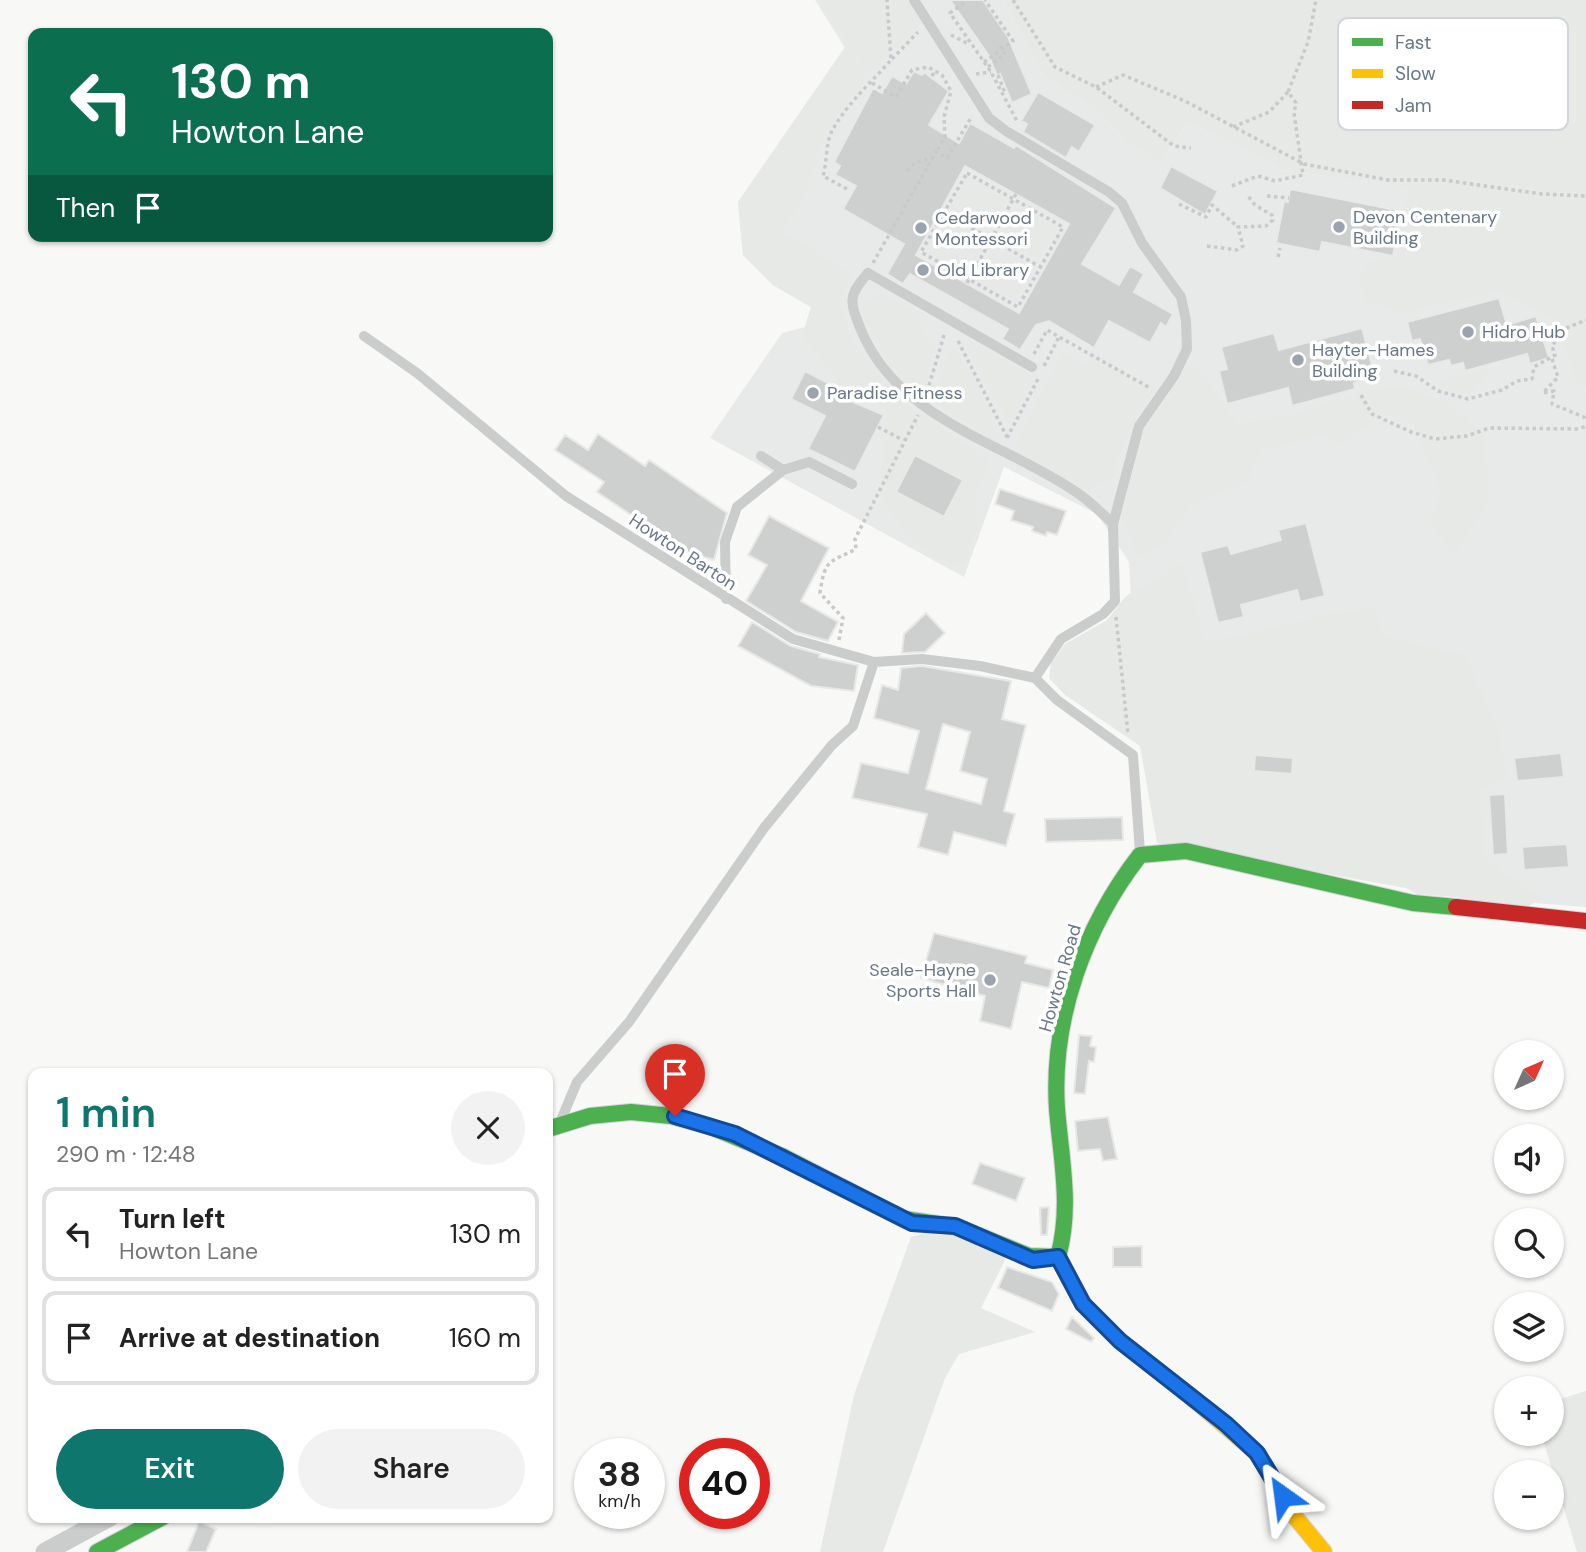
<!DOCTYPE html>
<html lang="en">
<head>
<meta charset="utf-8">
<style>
	:root { --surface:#fff; --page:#f2f2f2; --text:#222; --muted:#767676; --line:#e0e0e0; --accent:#0f766e }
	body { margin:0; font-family:"DM Sans",sans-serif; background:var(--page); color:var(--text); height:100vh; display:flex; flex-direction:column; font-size:26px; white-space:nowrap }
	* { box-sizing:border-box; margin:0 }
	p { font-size:23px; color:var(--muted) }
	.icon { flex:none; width:38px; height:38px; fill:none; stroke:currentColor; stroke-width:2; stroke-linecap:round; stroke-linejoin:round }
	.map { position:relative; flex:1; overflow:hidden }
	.side { position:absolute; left:28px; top:1068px; width:525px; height:455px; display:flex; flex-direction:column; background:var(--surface); border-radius:14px; box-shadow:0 2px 5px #0004 }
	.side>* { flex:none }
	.top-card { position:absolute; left:28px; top:28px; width:525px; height:214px; border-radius:14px; box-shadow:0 2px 5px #0004; background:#0b6e4f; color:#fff; overflow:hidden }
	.needle { width:46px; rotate:45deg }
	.controls { position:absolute; left:1494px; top:1040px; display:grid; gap:14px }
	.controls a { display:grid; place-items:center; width:70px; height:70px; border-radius:50%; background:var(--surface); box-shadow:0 2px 5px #0004; font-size:35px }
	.speed { position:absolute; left:574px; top:1438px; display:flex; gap:14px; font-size:35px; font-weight:700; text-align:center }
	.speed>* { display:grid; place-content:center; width:91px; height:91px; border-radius:50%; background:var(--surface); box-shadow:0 2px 5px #0004; line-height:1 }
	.speed small { font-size:18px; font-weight:400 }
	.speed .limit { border:10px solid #d22; background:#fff; color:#111 }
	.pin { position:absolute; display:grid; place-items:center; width:60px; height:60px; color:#fff; margin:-72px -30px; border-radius:50% 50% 50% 0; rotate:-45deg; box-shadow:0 0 7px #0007 }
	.pin .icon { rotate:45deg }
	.me { position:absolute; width:77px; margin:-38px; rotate:329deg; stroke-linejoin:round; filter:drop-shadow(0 0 5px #0008) }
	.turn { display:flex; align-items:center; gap:24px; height:147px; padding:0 28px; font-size:32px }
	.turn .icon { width:91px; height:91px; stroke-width:2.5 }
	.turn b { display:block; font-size:49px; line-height:60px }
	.then { display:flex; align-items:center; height:66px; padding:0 28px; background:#0003; gap:14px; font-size:26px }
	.round { display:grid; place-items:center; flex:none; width:74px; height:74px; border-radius:37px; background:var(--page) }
	.overview { display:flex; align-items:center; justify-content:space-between; height:119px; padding:0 28px }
	h1 { font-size:42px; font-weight:600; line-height:52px; color:var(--accent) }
	.action { display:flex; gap:14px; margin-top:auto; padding:14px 28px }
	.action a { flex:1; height:80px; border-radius:42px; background:var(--accent); color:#fff; font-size:28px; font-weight:600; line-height:80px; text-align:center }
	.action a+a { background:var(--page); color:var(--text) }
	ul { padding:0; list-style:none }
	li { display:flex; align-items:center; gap:21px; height:94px; margin:0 14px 10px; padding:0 14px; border:4px solid var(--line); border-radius:14px }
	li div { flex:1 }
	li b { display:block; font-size:26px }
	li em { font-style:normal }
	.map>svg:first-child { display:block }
	.built { fill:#e8eaea }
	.green { fill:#e6e9e5 }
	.building { fill:#ced0d0; stroke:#e8e8e7; stroke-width:2; fill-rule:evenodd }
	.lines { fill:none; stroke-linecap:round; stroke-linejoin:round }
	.fast-casing { stroke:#d4d5d5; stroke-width:18 }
	.slow-casing { stroke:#d4d5d5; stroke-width:18 }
	.jam-casing { stroke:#d4d5d5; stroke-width:18 }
	.path { stroke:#c8c9cb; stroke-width:3.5; stroke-dasharray:3.5 3.5; stroke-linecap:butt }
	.lane { stroke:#cbcccc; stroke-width:10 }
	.street { stroke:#cbcccc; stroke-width:19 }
	.fast { stroke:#4caf50; stroke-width:16 }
	.slow { stroke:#ffc107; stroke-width:16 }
	.jam { stroke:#c62828; stroke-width:16 }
	.path-bridge { stroke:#c8c9cb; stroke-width:3.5; stroke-dasharray:3.5 3.5; stroke-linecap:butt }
	.route-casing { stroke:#114b97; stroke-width:18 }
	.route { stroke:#1a73e8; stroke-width:12 }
	.poi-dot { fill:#9ba4ae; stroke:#fff; stroke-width:2.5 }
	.labels { text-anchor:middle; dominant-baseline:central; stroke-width:7; stroke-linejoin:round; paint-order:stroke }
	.poi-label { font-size:18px; fill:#697786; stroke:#fff; text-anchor:start }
	.street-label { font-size:18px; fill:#697786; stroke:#fff }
	.key { fill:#fff; stroke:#d2d6db; stroke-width:2 }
	.key-label { font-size:19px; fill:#697786 }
</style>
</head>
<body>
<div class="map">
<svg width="1586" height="1552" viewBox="0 0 1586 1552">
	<rect width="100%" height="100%" fill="#f8f8f7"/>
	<!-- built -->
	<path class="built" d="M815 0H1003L1042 75 1099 112 1127 144 1160 162 1188 122 1281 170 1493 199 1586 253V907L1416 894 1137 715 1129 562 1097 514 1004 467 964 577 710 438 782 333 805 327 811 307 773 285 743 255 738 202 845 48Z"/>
	<!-- green -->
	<path class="green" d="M819 0H910L924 21 868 75Z
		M1003 0H1586V387L1580 388 1556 321 1502 291 1402 313 1365 301 1358 279 1369 261 1395 260 1408 190 1452 194 1281 170 1188 122 1160 162 1127 144 1099 112 1042 75Z
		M845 47 867 78 838 113 820 146 803 200 782 231 852 274 839 302 853 343 897 397 990 461 977 492V524L964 565 939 559 909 538 880 496 885 427 891 411 838 380 802 336 811 307 773 285 743 255 738 202Z
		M968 177 1007 199 992 227 984 229 950 210Z
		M1017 205 1056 227 1038 260 1004 241 1002 231Z
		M946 220 979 238 982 247 967 275 928 253Z
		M999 248 1033 267 1015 300 975 279 991 251Z
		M882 294 919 314C920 329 923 337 936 346L920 394C889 368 873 339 858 302Z
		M970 340 1034 377 1009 425 965 345Z
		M956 348 1003 439 1000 445 933 401 949 349Z
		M1063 353 1086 365 1097 355 1156 390 1133 419 1111 480 1093 484 1090 494 1012 451Z
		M1189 366 1203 373 1237 424 1295 414 1357 393 1400 386 1445 401 1485 435 1489 502 1453 556 1431 525 1440 490 1414 423 1382 413 1344 444 1325 435 1261 451 1247 482 1189 506 1164 544 1136 557 1122 514 1145 427Z
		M1486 369 1488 375 1468 395 1440 387 1438 381Z
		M1183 563 1205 643 1330 614 1373 609 1385 637 1464 655 1496 722 1508 778 1481 790 1482 853 1507 875 1544 898 1526 907 1483 902 1157 843 1140 746 1065 695 1049 678 1051 663 1065 644 1107 620 1126 596Z
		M929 1232 954 1235 1006 1258 981 1308 1035 1332 959 1354 945 1378 883 1552H820L854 1395 911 1237Z
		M1586 1391V1552H1577L1542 1436 1552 1433V1415L1560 1399Z"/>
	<!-- building -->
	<path class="building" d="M950 0H983L1008 37 1032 94 1012 103 1000 74 997 76 989 56Z
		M914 71 922 75 924 72 949 91 929 125 959 143 970 123 1014 148 1016 145 1116 208 1082 264 1119 285 1130 266 1144 274 1134 292 1173 314 1166 327 1161 323 1150 343 1109 321 1094 348 1049 321 1036 325 1020 350 1002 339 1008 329 910 274 903 284 887 274 904 244 843 209 856 186 835 175 840 166 834 162 873 88 882 93 892 76 906 84ZM965 166 1069 224 1019 313 916 255Z
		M1038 92 1095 125 1079 152 1072 147 1066 158 1023 132 1027 124 1021 121Z
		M1171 166 1218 191 1205 215 1160 188Z
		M1290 189 1401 211 1393 256 1322 242 1320 252 1276 243 1284 201 1288 202Z
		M1499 298 1507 325 1536 316 1549 358 1530 364 1527 354 1465 371 1463 363 1451 366 1449 360 1428 365 1420 339 1412 341 1407 322Z
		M1362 328 1373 369 1364 371 1366 380 1354 383 1355 389 1292 406 1288 388 1227 404 1219 371 1227 369 1221 347 1274 333 1279 350Z
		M805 371 836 387 832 393 884 415 855 472 808 449 825 416 791 399Z
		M598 434 645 466 649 460 727 513 714 560 686 552 597 492 604 482 555 450 565 435 588 450Z
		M915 455 963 480 944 517 896 492Z
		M1000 489 1066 511 1057 535 1047 532 1046 536 1032 531 1033 527 1011 520 1014 511 995 504Z
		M769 516 829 548 801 601 838 622 828 641 796 632 746 601 767 565 748 555Z
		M1306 523 1325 596 1300 602 1297 590 1241 605 1244 617 1218 623 1200 552 1228 545 1231 554 1281 540 1278 530Z
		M926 613 945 633 925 652 902 653 904 634Z
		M752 622 791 646 820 654 819 657 858 665 854 691 811 686 738 646Z
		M922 666 1011 681 1002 719 1026 725 1004 811 1015 814 1006 846 954 832 948 855 918 847 927 814 852 798 861 763 908 773 919 731 874 718 882 685 898 690 901 668ZM943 724 970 732 960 771 987 779 981 804 926 789Z
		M1561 753 1564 777 1517 781 1514 758Z
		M1255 755 1293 758 1292 774 1254 771Z
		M1505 794 1508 854 1493 855 1489 795Z
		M1122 817 1123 840 1046 842 1045 819Z
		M1567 844 1569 867 1524 870 1522 847Z
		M934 933 1027 956 1025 963 1053 970 1049 988 1022 982 1011 1029 980 1021 985 996 921 978Z
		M1079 1035 1092 1036 1090 1046 1096 1047 1094 1062 1089 1061 1085 1094 1074 1093Z
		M1108 1117 1117 1159 1103 1161 1100 1149 1078 1151 1075 1121Z
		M980 1163 1025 1178 1016 1201 972 1184Z
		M1049 1207 1047 1235H1041L1040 1208Z
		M1142 1246V1267H1113V1247Z
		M1007 1267 1052 1282 1059 1294 1052 1311 998 1288Z
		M1072 1317 1094 1338 1091 1342 1066 1329Z
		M199 1522 216 1529 206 1552H187Z"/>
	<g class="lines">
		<!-- fast casing -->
		<g class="fast-casing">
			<path id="fast" d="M548 1129 590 1116 631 1112 671 1116 709 1126 784 1157 904 1219 958 1227 1029 1256 1058 1257
				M1185 1392 1120 1341 1083 1304 1058 1257C1072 1207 1061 1159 1057 1109 1051 1018 1085 926 1140 855L1186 851 1413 903 1456 907
				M97 1552 163 1517"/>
		</g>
		<!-- slow casing -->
		<g class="slow-casing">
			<path id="slow" d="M1185 1392 1257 1453 1296 1518 1324 1552"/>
		</g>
		<!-- jam casing -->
		<g class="jam-casing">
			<path id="jam" d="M1456 907 1586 921"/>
		</g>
		<!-- path -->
		<path class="path" d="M1013 0 1055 67 1096 87 1174 146 1191 148
			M964 3 950 13 991 72 1017 121
			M951 35 969 44
			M892 59 918 32
			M984 62 1013 41 985 0
			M988 67 1005 54
			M976 74 991 72
			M998 75 1005 93
			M932 76 936 70
			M872 83 896 97 912 70 928 67 942 75 951 91 944 117 945 137 936 152
			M1096 87 1123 75 1185 101 1304 164 1388 180H1443L1542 194 1586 196
			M1233 127 1269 112 1288 92
			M907 171 916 162 933 158
			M967 173 1063 227 1018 307 921 252Z
			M1232 186 1258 176 1275 181 1303 175 1294 113 1296 103 1288 92 1308 42 1316 0
			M847 189 823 176C827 162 826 144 831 133 845 105 871 83 891 60L887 0
			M1267 196 1289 198
			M1179 204 1206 217 1212 205 1238 227
			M941 211 1044 269
			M1207 246 1237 250 1243 246 1238 227 1266 226 1273 220 1272 215 1255 205 1248 196
			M1278 257 1280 248
			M873 263 936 152 947 158 972 116
			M967 283 1016 194
			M958 341 1007 437
			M1034 354 1047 330 1150 388
			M1390 357 1423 348
			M1552 359 1558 377 1543 393 1554 391 1552 404 1584 417 1586 420
			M1044 366 1059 337
			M1394 371 1416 376 1438 391 1468 399 1502 390 1517 381 1532 379 1534 367 1555 355 1552 346 1564 329 1586 320
			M927 392 945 332
			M1361 395 1372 414 1411 432 1435 439 1467 436 1489 428 1579 429 1586 426
			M878 427 903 440
			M1007 438 1038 379
			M1116 617 1128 734
			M839 640 843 618 820 593C825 558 829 563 856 549L855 539 918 415"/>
		<!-- lane -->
		<path class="lane" d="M914 0 989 118 1006 131 1109 192 1122 203 1142 243 1181 297 1186 321 1187 349 1174 376 1139 426 1113 524 1115 601 1103 614 1061 639 1035 678 1057 700 1133 755 1140 852
			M364 336 417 373 566 496 793 639 874 662 922 659 980 666 1035 678
			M1032 367 868 273C847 297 850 302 861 330 898 420 1003 442 1076 492 1090 501 1101 512 1113 524
			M761 456 783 470
			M726 599 725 542 737 507 783 470 809 462 852 484
			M561 1120 577 1082 629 1022 764 828 832 745 853 726 874 662"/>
		<!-- street -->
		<path class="street" d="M45 1552 110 1517"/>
		<!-- fast -->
		<use href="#fast" class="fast"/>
		<!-- slow -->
		<use href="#slow" class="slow"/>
		<!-- jam -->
		<use href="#jam" class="jam"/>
		<!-- path-bridge -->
		<path class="path-bridge" d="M1000 46 1005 54"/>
	</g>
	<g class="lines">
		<!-- route casing -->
		<g class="route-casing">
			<path id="route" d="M675 1116 735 1134 912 1223 955 1226 1033 1260 1058 1257 1083 1304 1120 1341 1226 1424 1257 1453 1283 1496"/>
		</g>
		<!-- route -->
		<use href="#route" class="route"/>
	</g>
	<!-- markers -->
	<g class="poi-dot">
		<circle cx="1339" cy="227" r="7"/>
		<circle cx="921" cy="228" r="7"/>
		<circle cx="923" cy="270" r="7"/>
		<circle cx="1468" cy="332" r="7"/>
		<circle cx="1298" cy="360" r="7"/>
		<circle cx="813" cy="393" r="7"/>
		<circle cx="990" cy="980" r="7"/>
	</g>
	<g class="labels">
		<!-- poi labels -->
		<g class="poi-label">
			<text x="1353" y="217">Devon Centenary<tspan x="1353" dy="21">Building</tspan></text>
			<text x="935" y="218">Cedarwood<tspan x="935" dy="21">Montessori</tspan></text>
			<text x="937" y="270">Old Library</text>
			<text x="1482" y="332">Hidro Hub</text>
			<text x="1312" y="350">Hayter-Hames<tspan x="1312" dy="21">Building</tspan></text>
			<text x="827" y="393">Paradise Fitness</text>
			<text x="976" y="970" text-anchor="end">Seale-Hayne<tspan x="976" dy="21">Sports Hall</tspan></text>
		</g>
		<!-- street labels -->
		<g class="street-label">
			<text transform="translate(683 552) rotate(33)">Howton Barton</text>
			<text transform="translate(1060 978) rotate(-74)">Howton Road</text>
		</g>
	</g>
	<!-- legend -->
	<rect x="1338" y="18" width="230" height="112" rx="10" class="key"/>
	<rect x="1352" y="38" width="31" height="8" fill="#4caf50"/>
	<rect x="1352" y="69" width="31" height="9" fill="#ffc107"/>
	<rect x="1352" y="101" width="31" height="8" fill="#c62828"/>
	<g class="key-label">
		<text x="1395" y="49">Fast</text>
		<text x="1395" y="80">Slow</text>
		<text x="1395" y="112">Jam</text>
	</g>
</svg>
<div class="controls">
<a><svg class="needle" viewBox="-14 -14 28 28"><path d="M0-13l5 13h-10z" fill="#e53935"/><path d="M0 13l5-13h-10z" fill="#767676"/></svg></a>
<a><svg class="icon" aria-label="sound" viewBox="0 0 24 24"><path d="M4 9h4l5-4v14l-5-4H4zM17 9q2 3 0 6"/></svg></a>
<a><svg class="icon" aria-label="search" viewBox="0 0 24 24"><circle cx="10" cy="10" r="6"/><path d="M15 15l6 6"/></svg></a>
<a><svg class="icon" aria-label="layers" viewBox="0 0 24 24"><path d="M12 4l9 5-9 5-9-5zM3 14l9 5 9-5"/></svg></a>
<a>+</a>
<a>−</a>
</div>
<div class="speed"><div>38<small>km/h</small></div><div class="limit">40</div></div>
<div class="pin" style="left:675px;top:1116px;background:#d93025"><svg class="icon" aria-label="arrive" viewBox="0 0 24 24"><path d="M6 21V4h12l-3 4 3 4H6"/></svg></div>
<svg class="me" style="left:1283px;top:1496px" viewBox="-20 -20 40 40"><path d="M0-17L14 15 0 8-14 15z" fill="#1a73e8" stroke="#fff" stroke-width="4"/></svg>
<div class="top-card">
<div class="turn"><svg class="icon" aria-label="left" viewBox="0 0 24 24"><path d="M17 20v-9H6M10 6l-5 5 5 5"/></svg><div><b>130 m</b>Howton Lane</div></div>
<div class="then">Then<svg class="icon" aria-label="arrive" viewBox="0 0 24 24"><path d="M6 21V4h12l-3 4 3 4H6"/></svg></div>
</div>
<section class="side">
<div class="overview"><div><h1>1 min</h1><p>290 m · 12:48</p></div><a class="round"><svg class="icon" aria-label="close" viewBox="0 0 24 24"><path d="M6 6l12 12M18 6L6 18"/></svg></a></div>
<ul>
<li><svg class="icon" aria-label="left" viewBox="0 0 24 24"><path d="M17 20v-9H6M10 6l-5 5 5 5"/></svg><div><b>Turn left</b><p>Howton Lane</p></div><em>130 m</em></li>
<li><svg class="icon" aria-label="arrive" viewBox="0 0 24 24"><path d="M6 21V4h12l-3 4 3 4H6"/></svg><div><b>Arrive at destination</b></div><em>160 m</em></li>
</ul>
<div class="action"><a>Exit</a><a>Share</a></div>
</section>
</div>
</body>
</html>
